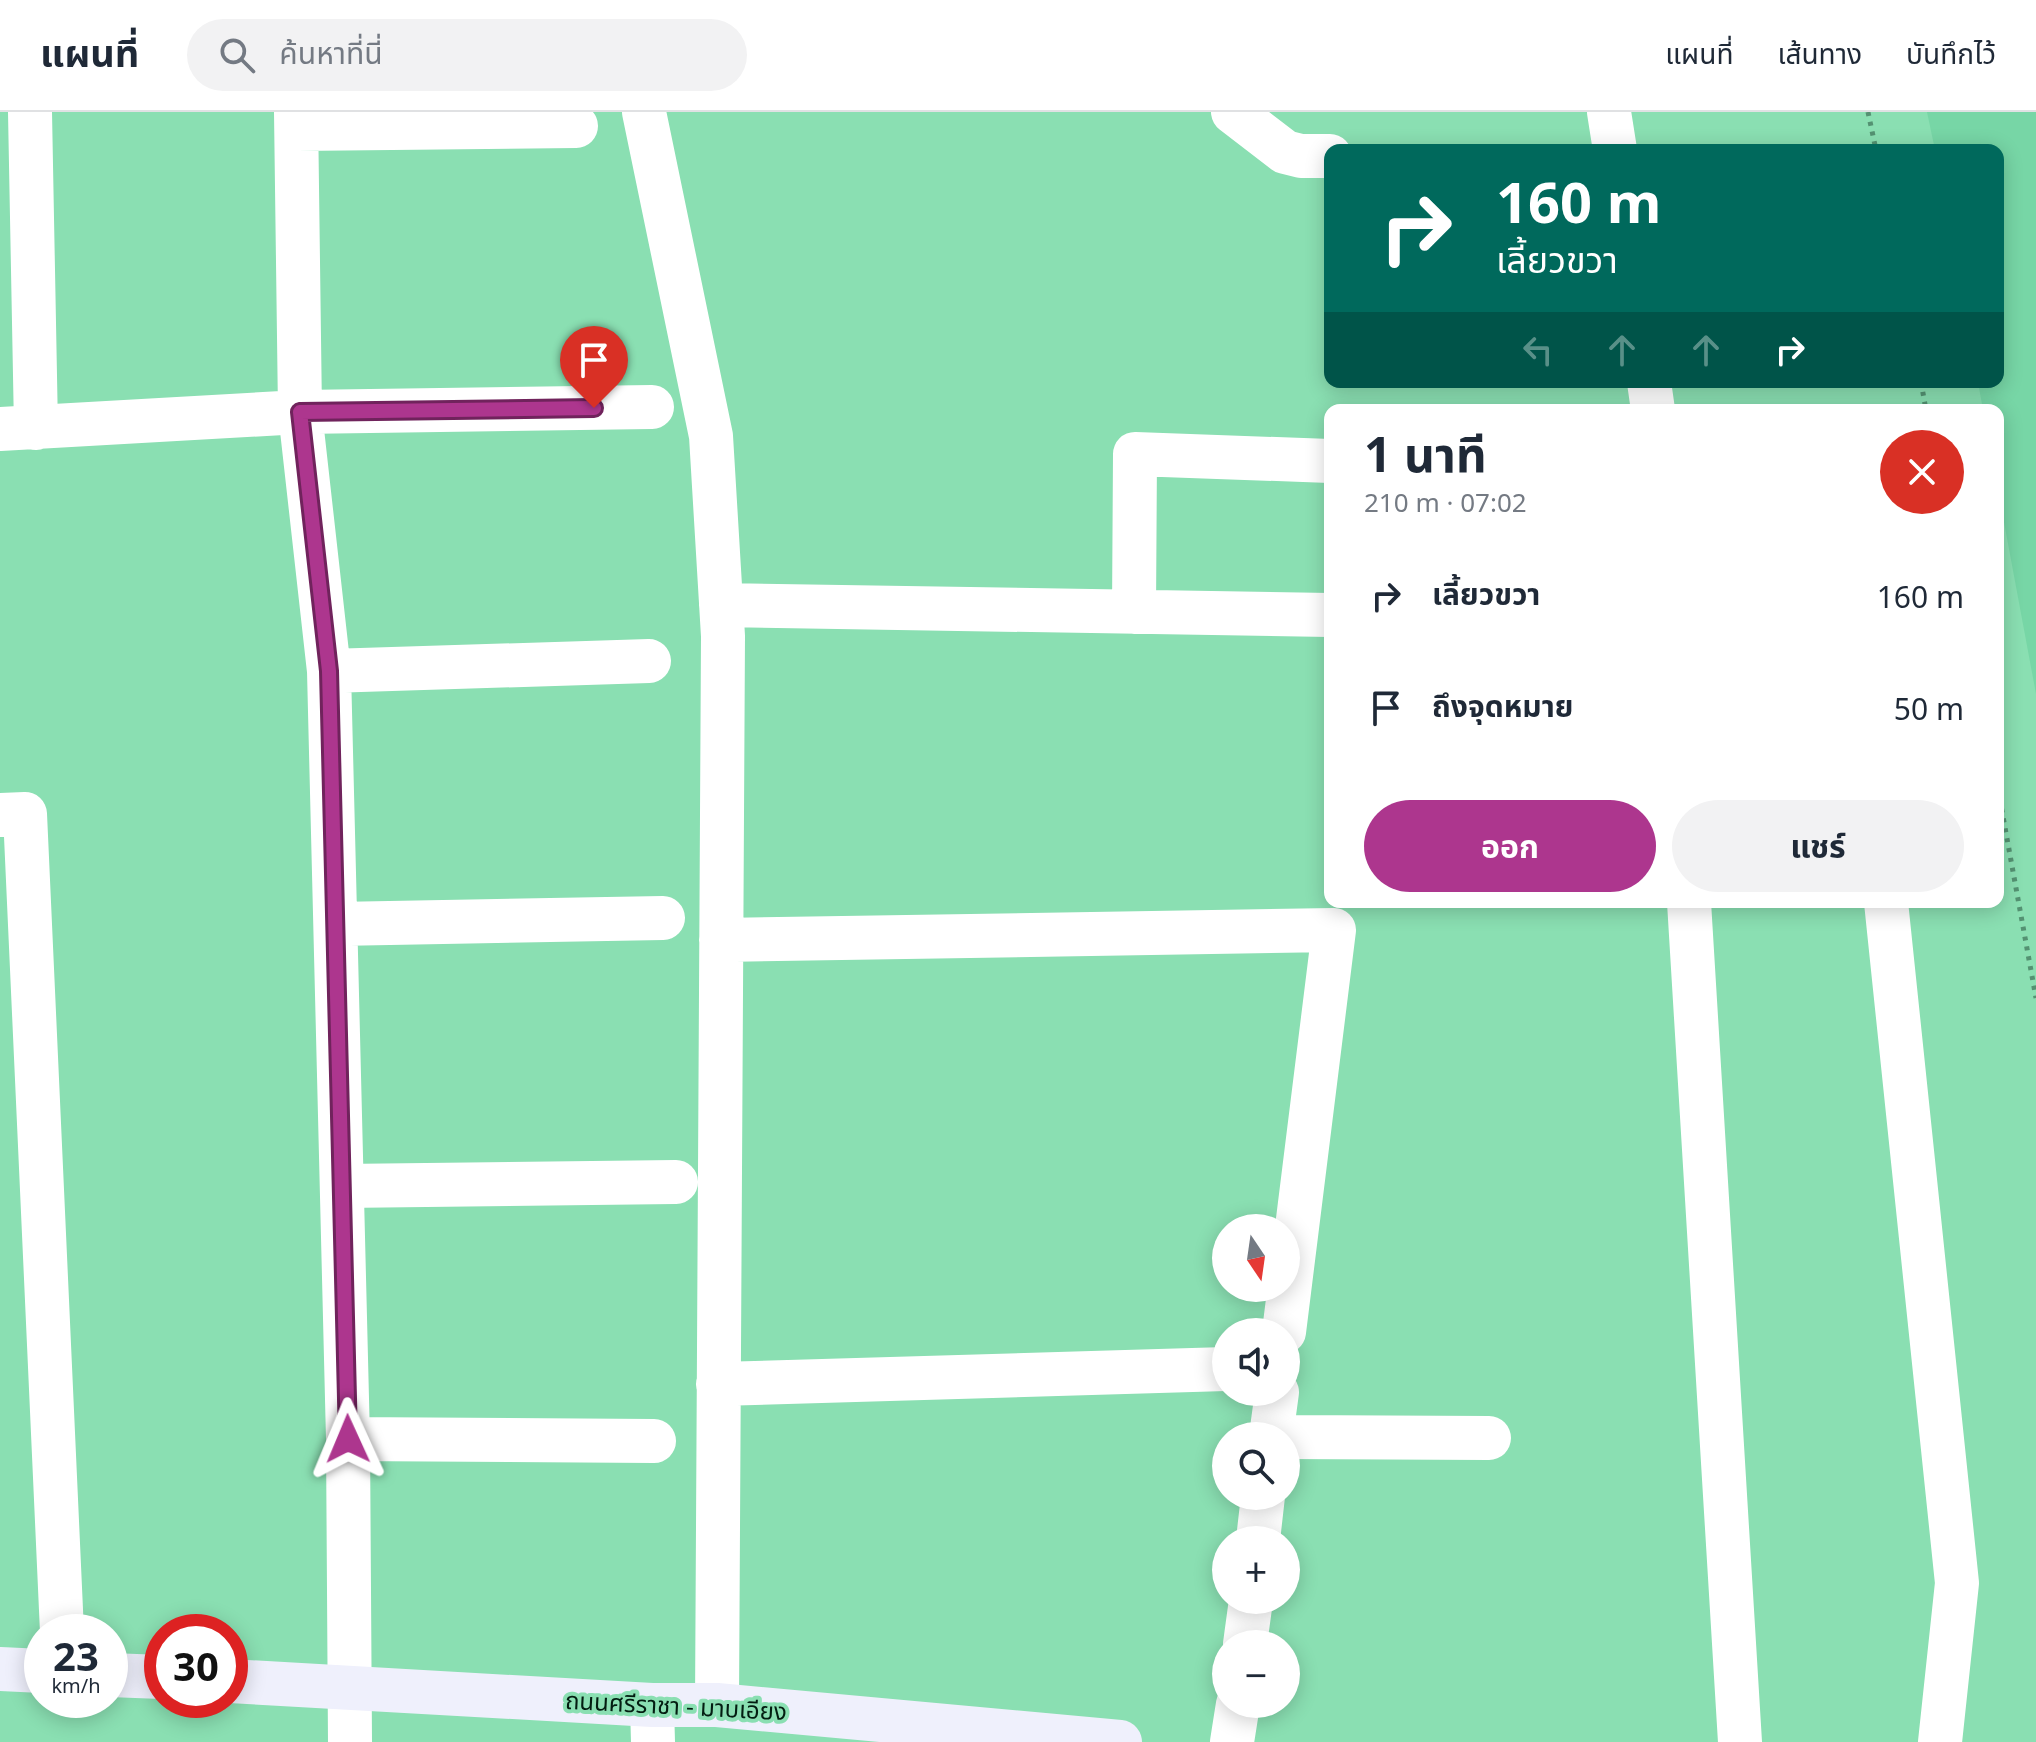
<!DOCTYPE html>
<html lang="th">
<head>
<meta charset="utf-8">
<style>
	:root { --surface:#fff; --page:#f2f2f3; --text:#1f2937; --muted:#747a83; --line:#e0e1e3; --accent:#ad368e }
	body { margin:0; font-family:"Noto Sans","Noto Sans Thai",sans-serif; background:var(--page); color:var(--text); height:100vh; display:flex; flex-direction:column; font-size:30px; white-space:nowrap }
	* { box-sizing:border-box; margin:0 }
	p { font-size:26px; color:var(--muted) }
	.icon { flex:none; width:44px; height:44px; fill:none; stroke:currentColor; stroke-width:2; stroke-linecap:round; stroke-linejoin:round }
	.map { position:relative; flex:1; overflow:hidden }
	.details { position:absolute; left:1324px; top:292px; width:680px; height:504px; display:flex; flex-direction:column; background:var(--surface); border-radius:16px; box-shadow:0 4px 20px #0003 }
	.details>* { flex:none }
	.top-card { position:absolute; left:1324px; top:32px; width:680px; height:244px; border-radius:16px; box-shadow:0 4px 20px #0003; background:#00695c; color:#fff; overflow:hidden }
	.needle { width:52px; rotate:167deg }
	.controls { position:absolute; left:1212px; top:1102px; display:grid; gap:16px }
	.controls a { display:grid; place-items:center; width:88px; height:88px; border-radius:50%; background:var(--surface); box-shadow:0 4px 20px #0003; font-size:40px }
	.speed { position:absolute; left:24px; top:1502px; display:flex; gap:16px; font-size:40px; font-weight:700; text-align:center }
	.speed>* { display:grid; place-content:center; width:104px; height:104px; border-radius:50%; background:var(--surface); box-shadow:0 4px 20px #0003; line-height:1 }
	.speed small { font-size:20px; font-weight:400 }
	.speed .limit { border:12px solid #d22; background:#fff; color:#111 }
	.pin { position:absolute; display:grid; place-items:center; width:68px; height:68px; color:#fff; margin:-82px -34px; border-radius:50% 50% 50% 0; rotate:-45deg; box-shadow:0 0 8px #0007 }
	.pin .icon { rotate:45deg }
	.me { position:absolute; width:88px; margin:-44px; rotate:359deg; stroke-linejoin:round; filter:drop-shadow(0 0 6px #0008) }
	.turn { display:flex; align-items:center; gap:28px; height:168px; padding:0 40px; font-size:36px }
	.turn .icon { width:104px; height:104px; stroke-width:2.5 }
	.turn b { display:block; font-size:56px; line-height:68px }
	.lanes { display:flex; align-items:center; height:76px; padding:0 40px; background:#0003; justify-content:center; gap:40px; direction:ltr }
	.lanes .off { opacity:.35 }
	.round { display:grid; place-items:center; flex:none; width:84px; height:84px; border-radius:42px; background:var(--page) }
	.head { display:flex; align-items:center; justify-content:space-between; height:136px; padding:0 40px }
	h1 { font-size:48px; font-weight:700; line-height:60px }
	.button { display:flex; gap:16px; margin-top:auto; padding:16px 40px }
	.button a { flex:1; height:92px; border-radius:48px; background:var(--accent); color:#fff; font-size:32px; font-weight:700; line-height:92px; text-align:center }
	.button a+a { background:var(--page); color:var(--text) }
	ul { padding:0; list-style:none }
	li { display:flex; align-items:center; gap:24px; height:112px; padding:0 40px }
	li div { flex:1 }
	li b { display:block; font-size:30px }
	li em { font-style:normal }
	header { display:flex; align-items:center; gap:48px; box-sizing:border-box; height:112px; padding:0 40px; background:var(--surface); border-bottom:2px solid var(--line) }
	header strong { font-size:38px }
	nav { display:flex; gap:44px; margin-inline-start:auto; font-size:28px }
	.search { width:560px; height:72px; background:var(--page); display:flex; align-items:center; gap:20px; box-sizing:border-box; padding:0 28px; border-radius:44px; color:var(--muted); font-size:30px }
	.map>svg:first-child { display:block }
	.built { fill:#77d6a6 }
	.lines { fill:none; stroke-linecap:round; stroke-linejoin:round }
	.path { stroke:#549272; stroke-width:5; stroke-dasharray:4 6; stroke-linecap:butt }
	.street { stroke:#fff; stroke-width:44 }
	.secondary { stroke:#eff0fc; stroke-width:44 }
	.route-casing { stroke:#70235c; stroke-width:20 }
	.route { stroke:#ad368e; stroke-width:14 }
	.labels { text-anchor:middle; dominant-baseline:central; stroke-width:8; stroke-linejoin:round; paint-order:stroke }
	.street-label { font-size:24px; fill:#031d11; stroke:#8adfb2 }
</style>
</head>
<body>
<header>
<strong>แผนที่</strong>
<div class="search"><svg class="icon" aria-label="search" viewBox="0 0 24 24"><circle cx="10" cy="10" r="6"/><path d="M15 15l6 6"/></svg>ค้นหาที่นี่</div>
<nav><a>แผนที่</a><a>เส้นทาง</a><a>บันทึกไว้</a></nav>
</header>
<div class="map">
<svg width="2036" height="1630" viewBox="0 0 2036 1630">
	<rect width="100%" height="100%" fill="#8adfb2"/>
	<!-- built -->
	<path class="built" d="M1927 0H2036V582L1998 378V298H1983L1978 270H1998V38H1935Z"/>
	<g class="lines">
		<!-- path -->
		<path class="path" d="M1868 0 1876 38
			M1921 270 1926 298
			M1998 677 2036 886"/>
		<!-- street -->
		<path class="street" d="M30 0 36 316
			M296 0 300 300 329 559 348 1327 350 1630
			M644 0 711 324 723 524 717 1593
			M1233 0 1285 40 1301 44H1330
			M1609 0 1615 38
			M297 17 576 14
			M1649 270 1653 298
			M0 317 300 300 652 295
			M721 493 1330 503
			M1134 500 1135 342 1330 349
			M329 559 649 549
			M0 703 25 702 62 1520
			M1689 790 1740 1630
			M1886 790 1957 1471 1940 1630
			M336 812 663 806
			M721 828 1334 818 1284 1220
			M342 1074 676 1070
			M718 1272 1226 1257
			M1271 1324 1277 1280
			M1286 1325 1489 1326
			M348 1327 654 1329
			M1258 1428 1263 1384
			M1245 1532 1251 1488
			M652 1593 653 1630
			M1232 1630 1238 1592"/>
		<!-- secondary -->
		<path class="secondary" d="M0 1557 42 1559
			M110 1563 162 1565
			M230 1569 652 1593H717L1120 1630"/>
	</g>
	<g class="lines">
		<!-- route casing -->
		<g class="route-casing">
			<path id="route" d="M348 1327 329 559 300 300 594 296"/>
		</g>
		<!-- route -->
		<use href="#route" class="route"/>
	</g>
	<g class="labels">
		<!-- street labels -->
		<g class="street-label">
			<text transform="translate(676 1593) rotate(3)">ถนนศรีราชา - มาบเอียง</text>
		</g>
	</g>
</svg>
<div class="controls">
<a><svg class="needle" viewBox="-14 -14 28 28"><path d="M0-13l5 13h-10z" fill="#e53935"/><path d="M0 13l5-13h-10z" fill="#747a83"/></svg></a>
<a><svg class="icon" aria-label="sound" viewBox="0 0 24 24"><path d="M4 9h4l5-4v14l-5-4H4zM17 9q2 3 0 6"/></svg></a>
<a><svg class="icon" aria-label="search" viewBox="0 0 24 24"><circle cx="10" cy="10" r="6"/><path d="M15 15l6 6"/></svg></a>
<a>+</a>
<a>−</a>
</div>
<div class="speed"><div>23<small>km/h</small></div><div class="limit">30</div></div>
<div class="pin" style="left:594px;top:296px;background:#d93025"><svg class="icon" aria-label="arrive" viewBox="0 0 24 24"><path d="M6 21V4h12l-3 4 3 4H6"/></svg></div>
<svg class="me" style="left:348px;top:1327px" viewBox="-20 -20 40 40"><path d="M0-17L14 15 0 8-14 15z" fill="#ad368e" stroke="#fff" stroke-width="4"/></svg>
<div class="top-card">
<div class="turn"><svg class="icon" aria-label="right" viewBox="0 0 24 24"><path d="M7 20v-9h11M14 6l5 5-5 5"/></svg><div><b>160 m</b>เลี้ยวขวา</div></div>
<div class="lanes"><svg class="icon off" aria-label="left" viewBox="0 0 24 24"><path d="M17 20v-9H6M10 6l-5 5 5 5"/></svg><svg class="icon off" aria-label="ahead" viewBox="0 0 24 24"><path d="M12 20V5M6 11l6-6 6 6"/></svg><svg class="icon off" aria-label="ahead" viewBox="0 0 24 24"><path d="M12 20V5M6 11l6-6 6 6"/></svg><svg class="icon" aria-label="right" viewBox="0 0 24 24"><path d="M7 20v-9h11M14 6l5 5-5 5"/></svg></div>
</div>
<section class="details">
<div class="head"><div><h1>1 นาที</h1><p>210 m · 07:02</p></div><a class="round" style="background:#d93025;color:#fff"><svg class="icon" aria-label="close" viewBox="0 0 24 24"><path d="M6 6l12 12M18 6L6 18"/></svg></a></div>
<ul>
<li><svg class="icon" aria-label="right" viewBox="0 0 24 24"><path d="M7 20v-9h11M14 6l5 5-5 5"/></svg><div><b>เลี้ยวขวา</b></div><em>160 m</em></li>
<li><svg class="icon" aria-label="arrive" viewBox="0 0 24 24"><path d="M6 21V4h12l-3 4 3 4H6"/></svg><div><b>ถึงจุดหมาย</b></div><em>50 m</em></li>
</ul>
<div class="button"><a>ออก</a><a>แชร์</a></div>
</section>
</div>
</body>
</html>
